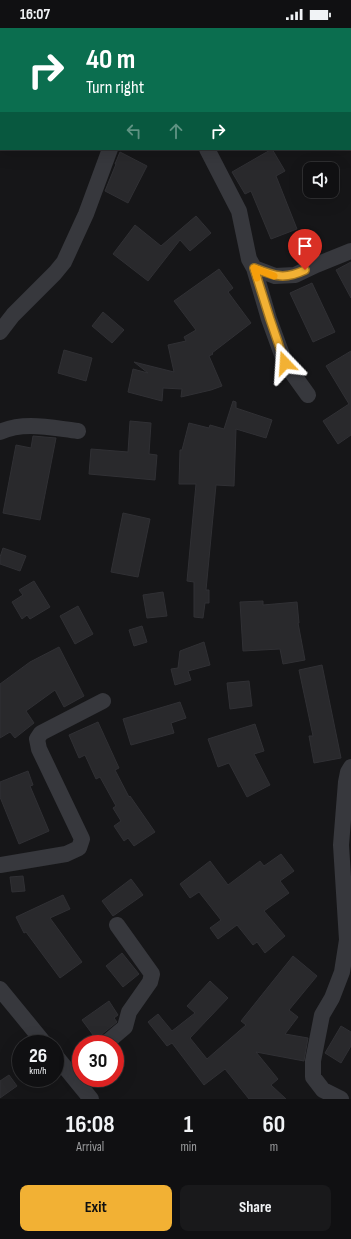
<!DOCTYPE html>
<html lang="en">
<head>
<meta charset="utf-8">
<style>
	:root { --surface:#101012; --page:#19191b; --text:#f1f3f6; --muted:#9c9d9f; --line:#303032; --accent:#f2b134 }
	body { margin:0; font-family:"Sofia Sans Condensed",sans-serif; background:var(--page); color:var(--text); height:100vh; display:flex; flex-direction:column; font-size:15px; white-space:nowrap }
	* { box-sizing:border-box; margin:0 }
	p { font-size:13px; color:var(--muted) }
	.icon { flex:none; width:22px; height:22px; fill:none; stroke:currentColor; stroke-width:2; stroke-linecap:round; stroke-linejoin:round }
	.map { position:relative; height:1071px; overflow:hidden }
	.sheet { display:flex; flex-direction:column; background:var(--surface); flex:1 }
	.sheet>* { flex:none }
	.hud { position:absolute; left:0px; top:0px; width:351px; height:122px; box-shadow:0 4px 16px #0002,0 0 0 1px var(--line); background:#0b6e4f; color:#fff; overflow:hidden }
	.fabs { position:absolute; left:303px; top:134px; display:grid; gap:8px }
	.fabs a { display:grid; place-items:center; width:36px; height:36px; border-radius:8px; background:var(--surface); box-shadow:0 4px 16px #0002,0 0 0 1px var(--line); font-size:20px }
	.speed { position:absolute; left:12px; top:1007px; display:flex; gap:8px; font-size:20px; font-weight:700; text-align:center }
	.speed>* { display:grid; place-content:center; width:52px; height:52px; border-radius:50%; background:var(--surface); box-shadow:0 4px 16px #0002,0 0 0 1px var(--line); line-height:1 }
	.speed small { font-size:10px; font-weight:400 }
	.speed .limit { border:6px solid #d22; background:#fff; color:#111 }
	.pin { position:absolute; display:grid; place-items:center; width:34px; height:34px; color:#fff; margin:-41px -17px; border-radius:50% 50% 50% 0; rotate:-45deg; box-shadow:0 0 4px #0007 }
	.pin .icon { rotate:45deg }
	.me { position:absolute; width:44px; margin:-22px; rotate:340deg; stroke-linejoin:round; filter:drop-shadow(0 0 3px #0008) }
	.turn { display:flex; align-items:center; gap:14px; height:84px; padding:0 20px; font-size:18px }
	.turn .icon { width:52px; height:52px; stroke-width:2.5 }
	.turn b { display:block; font-size:28px; line-height:34px }
	.lanes { display:flex; align-items:center; height:38px; padding:0 20px; background:#0003; justify-content:center; gap:20px; direction:ltr }
	.lanes .off { opacity:.35 }
	.eta { display:flex; justify-content:space-evenly; align-items:center; height:68px; text-align:center }
	.eta b { font-size:24px; font-weight:700; line-height:28px }
	.action { display:flex; gap:8px; margin-top:auto; padding:8px 20px }
	.action a { flex:1; height:46px; border-radius:8px; background:var(--accent); color:#111; font-size:16px; font-weight:700; line-height:46px; text-align:center }
	.action a+a { background:var(--page); color:var(--text) }
	.status { display:flex; justify-content:space-between; align-items:center; height:28px; padding:0 20px; background:var(--surface); direction:ltr }
	.status svg { height:11px; fill:currentColor }
	.map>svg:first-child { display:block }
	.building { fill:#29292c; stroke:#303034 }
	.lines { fill:none; stroke-linecap:round; stroke-linejoin:round }
	.street { stroke:#37383d; stroke-width:16 }
	.route-casing { stroke:#9d7322; stroke-width:10 }
	.route { stroke:#f2b134; stroke-width:7 }
	.slow { stroke:#f59e0b; stroke-width:7 }
</style>
</head>
<body>
<div class="status"><b>16:07</b><svg viewBox="0 0 49 12"><path d="M0 12V9h3v3zM5 12V6h3v6zM10 12V3h3v9zM15 12V0h3v12zM26 1h20v11H26zM47 4h2v5h-2z"/></svg></div>
<div class="map">
<svg width="351" height="1071" viewBox="0 0 351 1071">
	<rect width="100%" height="100%" fill="#161618"/>
	<!-- building -->
	<path class="building" d="M272 121 285 143 276 148 297 201 271 211 251 163 245 166 232 144Z
		M120 124 147 138 128 175 105 163 116 136H115Z
		M196 188 211 205 190 223 180 212 148 253 113 226 135 197 161 218Z
		M351 234V270L336 242Z
		M219 241 233 260 228 264 251 295 212 325 213 326 209 328 222 358 211 362 181 369 182 361 163 360 162 373 128 364 133 341 148 345 134 334 174 344 168 317 186 313 184 309 196 302 174 273Z
		M312 255 335 304 313 314 290 265Z
		M103 284 124 302 112 315 92 298Z
		M64 322 92 330 86 353 58 345Z
		M351 323V407L338 416 323 393 349 376 326 338Z
		M233 373 236 374V380L272 392 266 410 236 401 234 458 216 457 206 562H209V575H205L203 590 194 589V554L187 553 196 456H179L180 422H182L189 395 209 400 210 397 224 401Z
		M130 393 151 395 149 426 157 427 155 452 89 446 91 421 128 424Z
		M33 408 56 410 40 492 3 485 16 417 31 420Z
		M123 485 150 491 138 549 111 544Z
		M3 520 26 528 20 543 0 536V529Z
		M34 553 50 579 30 591 27 587 22 591 12 574 23 567 19 562Z
		M163 564 167 588 147 590 143 567Z
		M263 573V577L297 574 299 595H298L305 632 283 636 280 621 243 623 240 574Z
		M78 578 93 606 75 616 60 588Z
		M142 598 147 614 134 618 129 602Z
		M204 614 210 637 188 643 191 652 175 657 171 641 178 640 180 623Z
		M59 619 84 668 64 679 55 662 26 683 34 695 15 710 10 704 0 710V656L30 634Z
		M322 637 341 730 314 735 309 708H313L299 642Z
		M249 653 252 678 230 681 227 655Z
		M180 674 186 690 171 695 174 705 131 717 123 691Z
		M98 694 119 740 115 742 129 769 130 768 155 804 134 818 128 810 124 813 114 798 121 793 113 780 116 778 100 749 96 751 85 727 79 730 69 707Z
		M255 696 264 723 254 726 270 757 247 769 229 735 218 739 208 711Z
		M28 743 33 757 30 758 49 803 19 816 0 769V754Z
		M281 826 294 843 280 853 289 865 264 883 285 908 265 925 257 914 253 917 237 897 218 911 210 900 221 892 199 864 190 870 180 856 210 833 228 857 260 833 264 838Z
		M23 848 25 863 12 864 10 849Z
		M131 851 143 867 113 888 102 873Z
		M63 867 70 881 50 890 82 934 60 950 26 904 24 905 16 889Z
		M122 925 139 946 123 959 106 938Z
		M293 928 317 948 289 982 298 989 285 1006 308 1010 304 1033 256 1024 278 1051 271 1057 286 1071H249L225 1041 204 1057 172 1015 167 1018 148 994 158 986 172 1003 195 985 187 978 210 953 228 970 190 1010 207 1031 246 997 241 993Z
		M109 973 118 987 114 990 117 994 96 1011 82 992Z
		M341 998 351 1004V1018L341 1035 325 1025Z
		M9 1047 17 1058 0 1070V1053Z"/>
	<g class="lines">
		<!-- street -->
		<path class="street" d="M97 0 98 1
			M207 121 239 183 249 231 254 240 275 248 295 247 316 237 351 223
			M254 240 269 291 285 335 308 367
			M0 304 13 287 55 245 64 234 86 186 110 121
			M0 404C24 393 52 400 78 403
			M0 837 66 826 79 820 82 811 39 721 37 711 41 705 103 673
			M0 961 45 1016
			M105 1016 125 999 129 984 150 954 152 946 117 897
			M55 1027 91 1071
			M341 1071 323 1062 313 1049V1033L322 987 332 970 342 944 347 912 341 817 346 754 348 744 351 739"/>
	</g>
	<g class="lines">
		<!-- route casing -->
		<g class="route-casing">
			<path id="route" d="M285 335 270 291 254 240C275 248 284 252 305 242"/>
		</g>
		<!-- route -->
		<use href="#route" class="route"/>
		<!-- slow -->
		<path class="slow" d="M257 250 254 240 274 248"/>
	</g>
</svg>
<div class="fabs">
<a><svg class="icon" aria-label="sound" viewBox="0 0 24 24"><path d="M4 9h4l5-4v14l-5-4H4zM17 9q2 3 0 6"/></svg></a>
</div>
<div class="speed"><div>26<small>km/h</small></div><div class="limit">30</div></div>
<div class="pin" style="left:305px;top:242px;background:#d93025"><svg class="icon" aria-label="arrive" viewBox="0 0 24 24"><path d="M6 21V4h12l-3 4 3 4H6"/></svg></div>
<svg class="me" style="left:285px;top:335px" viewBox="-20 -20 40 40"><path d="M0-17L14 15 0 8-14 15z" fill="#f2b134" stroke="#fff" stroke-width="4"/></svg>
<div class="hud">
<div class="turn"><svg class="icon" aria-label="right" viewBox="0 0 24 24"><path d="M7 20v-9h11M14 6l5 5-5 5"/></svg><div><b>40 m</b>Turn right</div></div>
<div class="lanes"><svg class="icon off" aria-label="left" viewBox="0 0 24 24"><path d="M17 20v-9H6M10 6l-5 5 5 5"/></svg><svg class="icon off" aria-label="ahead" viewBox="0 0 24 24"><path d="M12 20V5M6 11l6-6 6 6"/></svg><svg class="icon" aria-label="right" viewBox="0 0 24 24"><path d="M7 20v-9h11M14 6l5 5-5 5"/></svg></div>
</div>
</div>
<section class="sheet">
<div class="eta">
<div><b>16:08</b><p>Arrival</p></div>
<div><b>1</b><p>min</p></div>
<div><b>60</b><p>m</p></div>
</div>
<div class="action"><a>Exit</a><a>Share</a></div>
</section>
</body>
</html>
